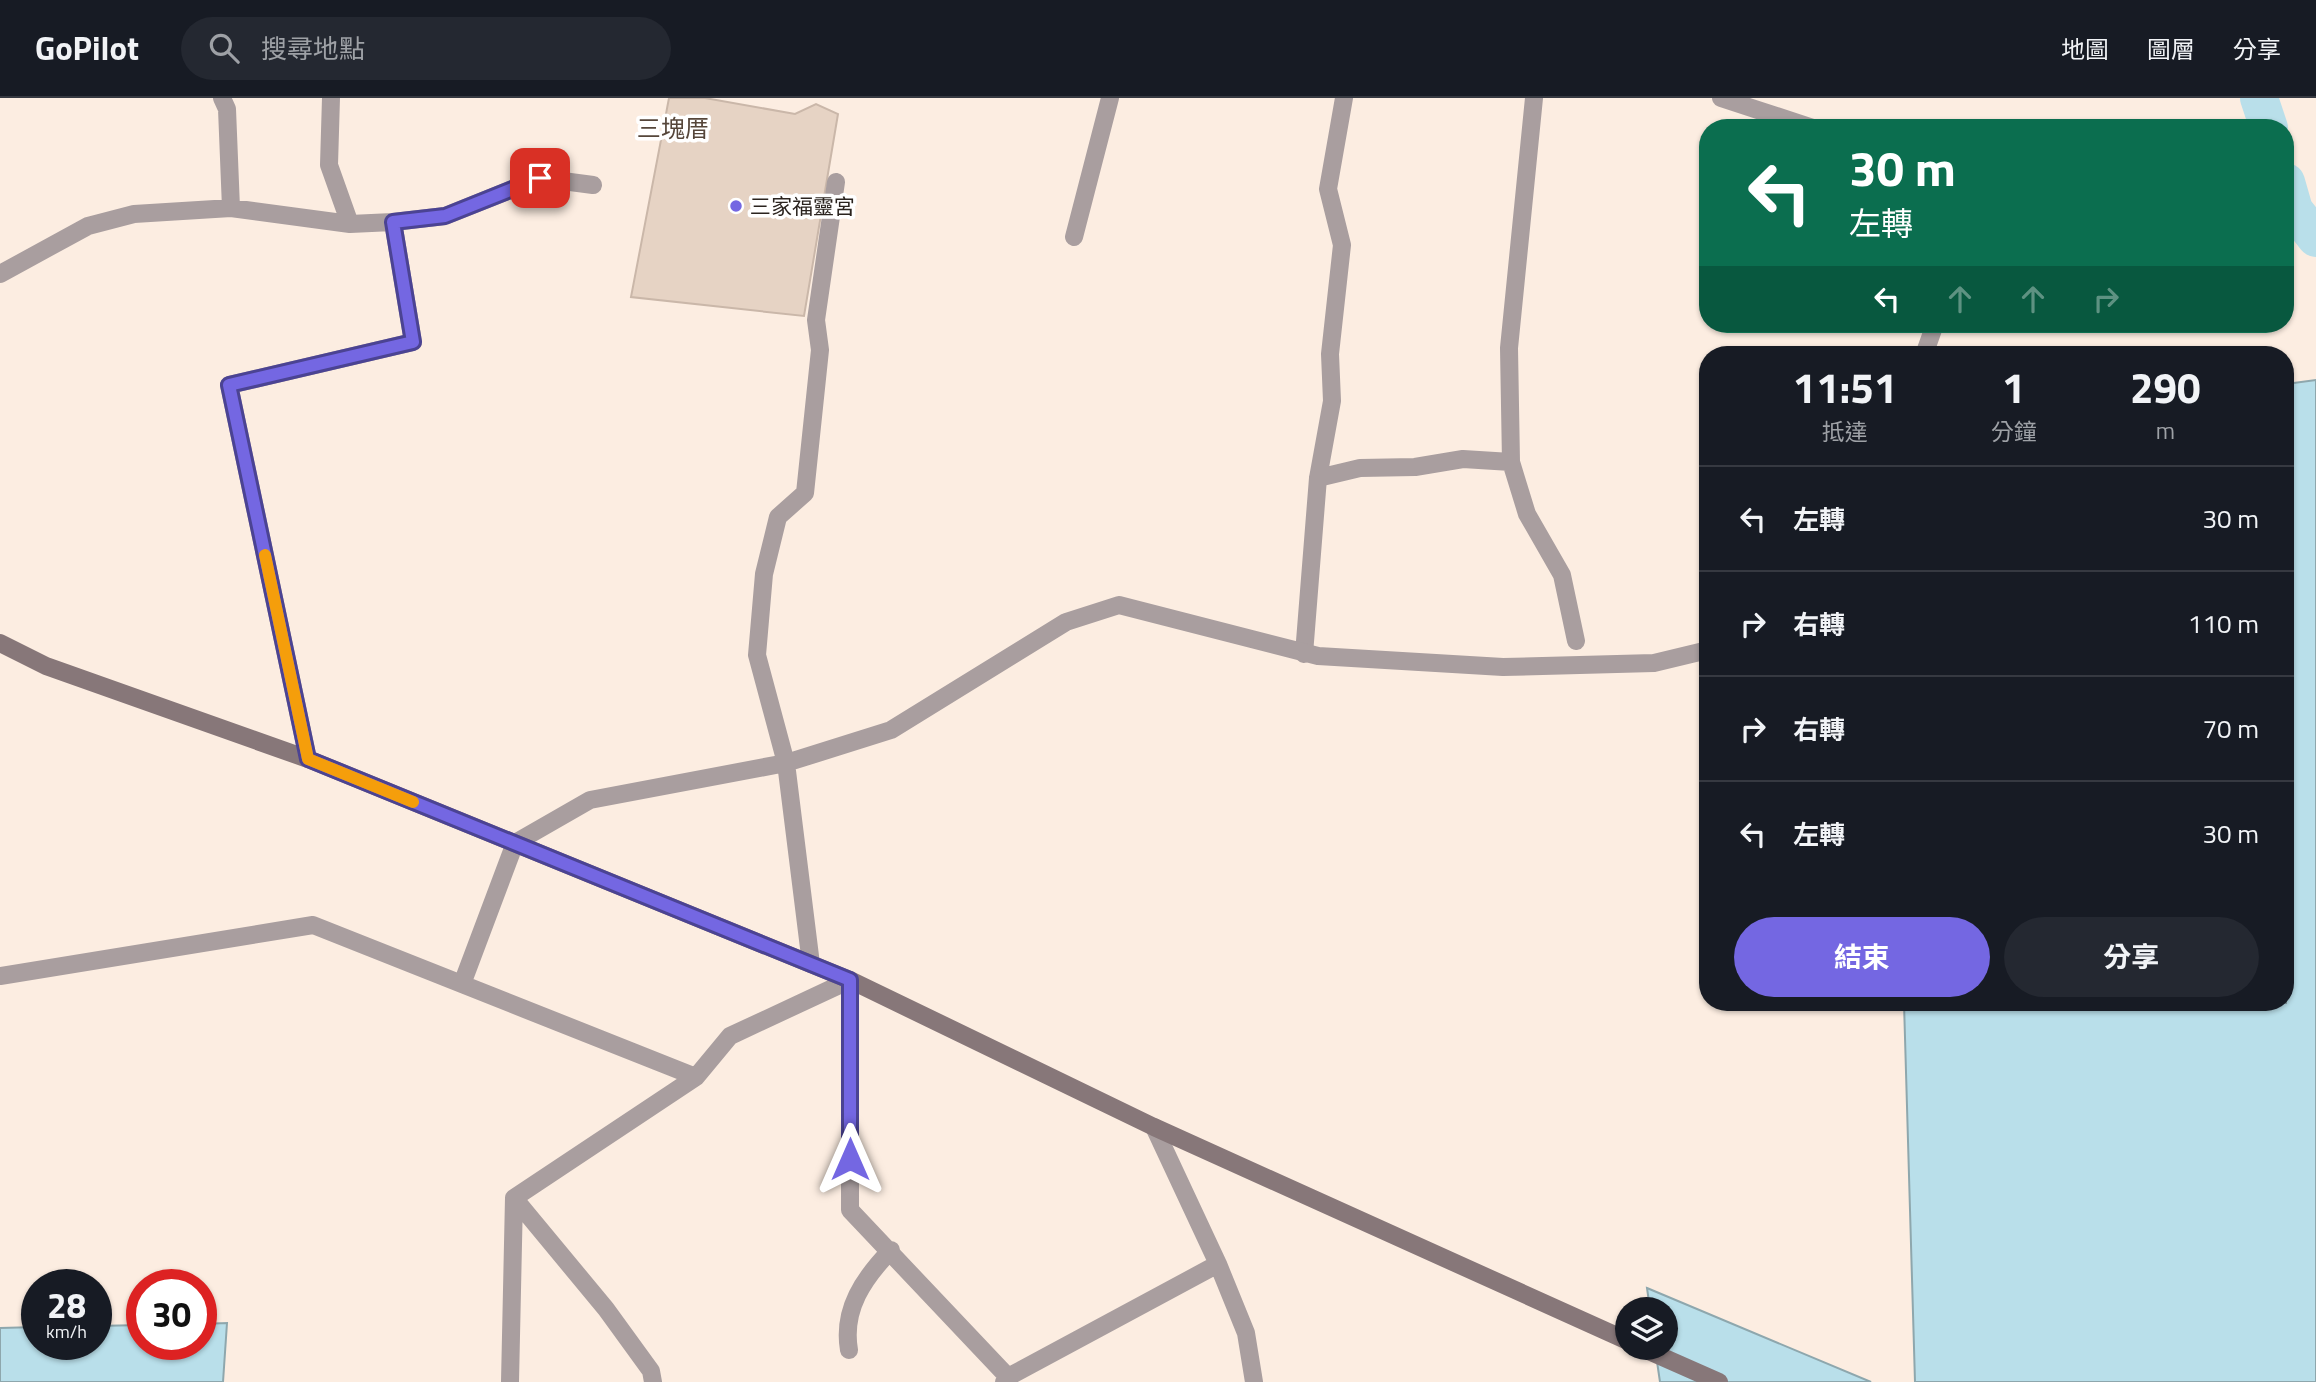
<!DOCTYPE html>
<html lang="zh-TW">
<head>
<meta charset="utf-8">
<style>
	:root { --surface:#171b24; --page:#242831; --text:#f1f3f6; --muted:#9ea1a6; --line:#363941; --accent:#7467e2 }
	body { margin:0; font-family:"Titillium Web","Noto Sans TC",sans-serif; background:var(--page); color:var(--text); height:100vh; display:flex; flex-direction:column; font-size:26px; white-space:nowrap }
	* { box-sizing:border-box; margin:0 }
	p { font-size:23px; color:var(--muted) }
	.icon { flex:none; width:38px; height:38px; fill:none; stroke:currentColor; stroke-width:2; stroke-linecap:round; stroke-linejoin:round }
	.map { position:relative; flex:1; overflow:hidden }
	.panel { position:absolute; left:1699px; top:248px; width:595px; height:665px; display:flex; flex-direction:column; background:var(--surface); border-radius:28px; box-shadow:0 2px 5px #0004 }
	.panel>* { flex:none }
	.top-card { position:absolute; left:1699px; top:21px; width:595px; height:214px; border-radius:28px; box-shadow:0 2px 5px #0004; background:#0b6e4f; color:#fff; overflow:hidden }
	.tools { position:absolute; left:1615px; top:1199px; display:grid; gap:14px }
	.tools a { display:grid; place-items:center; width:63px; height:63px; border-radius:50%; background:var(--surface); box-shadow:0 2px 5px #0004; font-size:35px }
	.speed { position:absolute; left:21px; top:1171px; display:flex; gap:14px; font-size:35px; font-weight:700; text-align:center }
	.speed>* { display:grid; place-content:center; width:91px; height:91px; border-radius:50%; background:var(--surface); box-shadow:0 2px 5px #0004; line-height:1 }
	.speed small { font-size:18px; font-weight:400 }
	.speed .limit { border:10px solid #d22; background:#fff; color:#111 }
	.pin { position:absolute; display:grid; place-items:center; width:60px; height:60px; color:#fff; margin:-30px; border-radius:14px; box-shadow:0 4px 10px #0006 }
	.me { position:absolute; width:77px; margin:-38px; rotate:0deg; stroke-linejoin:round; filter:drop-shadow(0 0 5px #0008) }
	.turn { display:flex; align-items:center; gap:24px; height:147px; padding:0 35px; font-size:32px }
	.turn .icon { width:91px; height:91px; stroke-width:2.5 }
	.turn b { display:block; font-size:49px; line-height:60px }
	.lanes { display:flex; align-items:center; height:66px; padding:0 35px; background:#0003; justify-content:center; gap:35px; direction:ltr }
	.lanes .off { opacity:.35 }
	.eta { display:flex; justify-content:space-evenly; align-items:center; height:119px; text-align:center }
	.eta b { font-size:42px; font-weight:700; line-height:49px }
	.button { display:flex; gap:14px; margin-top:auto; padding:14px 35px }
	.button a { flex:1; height:80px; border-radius:42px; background:var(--accent); color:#fff; font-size:28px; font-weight:700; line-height:80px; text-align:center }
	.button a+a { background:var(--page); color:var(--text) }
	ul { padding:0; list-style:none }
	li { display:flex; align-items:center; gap:21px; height:105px; padding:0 35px; border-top:2px solid var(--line) }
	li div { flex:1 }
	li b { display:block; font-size:26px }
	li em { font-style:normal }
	header { display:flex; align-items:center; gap:42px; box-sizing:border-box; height:98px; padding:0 35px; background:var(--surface); border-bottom:2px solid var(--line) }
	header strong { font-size:33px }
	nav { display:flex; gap:38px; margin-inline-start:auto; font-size:24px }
	.search { width:490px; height:63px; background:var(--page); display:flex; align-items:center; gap:18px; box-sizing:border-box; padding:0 24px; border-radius:38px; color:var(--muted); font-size:26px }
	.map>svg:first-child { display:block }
	.water { fill:#b9dfea; stroke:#8ea7ad; stroke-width:2 }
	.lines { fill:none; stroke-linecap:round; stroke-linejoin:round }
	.canal { stroke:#b9dfea; stroke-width:38 }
	.building { fill:#e6d3c4; stroke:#cab7a9; stroke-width:2 }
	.lane { stroke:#a99e9f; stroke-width:18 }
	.street { stroke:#a99e9f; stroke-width:18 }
	.secondary { stroke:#877779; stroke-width:18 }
	.route-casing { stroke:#4b4393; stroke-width:18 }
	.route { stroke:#7467e2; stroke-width:12 }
	.slow { stroke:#f59e0b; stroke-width:12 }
	.poi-dot { fill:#7467e2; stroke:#fff; stroke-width:2.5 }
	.labels { text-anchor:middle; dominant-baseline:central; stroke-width:7; stroke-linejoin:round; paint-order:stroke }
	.poi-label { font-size:21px; fill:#2a231e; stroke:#fff; text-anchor:start }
	.quarter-label { font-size:24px; fill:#56463a; stroke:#fff }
</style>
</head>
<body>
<header>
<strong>GoPilot</strong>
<div class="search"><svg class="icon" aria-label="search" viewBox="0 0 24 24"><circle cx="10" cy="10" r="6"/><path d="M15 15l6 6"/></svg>搜尋地點</div>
<nav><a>地圖</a><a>圖層</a><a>分享</a></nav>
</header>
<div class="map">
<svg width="2316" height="1284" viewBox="0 0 2316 1284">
	<rect width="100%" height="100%" fill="#fcede1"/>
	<!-- water -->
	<path class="water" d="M2316 282V1284H1915L1904 905H2286V286Z
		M1647 1190 1871 1284H1660L1655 1250H1666V1211H1650Z
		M227 1225 223 1284H0V1230L37 1229V1246H96V1228L142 1227V1246H201V1226Z"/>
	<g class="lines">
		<!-- canal -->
		<path class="canal" d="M2259 0 2269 30
			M2286 84 2294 112 2316 140"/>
	</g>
	<!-- building -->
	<path class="building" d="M669 0H705L795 16 816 6 838 16 804 218 631 199Z"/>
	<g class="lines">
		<!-- lane -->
		<path class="lane" d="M1534 0 1509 250 1511 364 1527 416 1562 477 1576 543
			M1318 380 1360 370 1415 369 1463 361 1511 364
			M1304 556 1318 380 1332 303 1330 256 1342 147 1328 91 1344 0"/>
		<!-- street -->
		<path class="street" d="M222 0 227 11 231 110
			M331 0 329 67 350 126
			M1721 0 1813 30
			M1074 139 1110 0
			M0 176 88 128 134 116 231 110 350 126 393 124 445 118 540 80 593 87
			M1924 257 1935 226
			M308 661 229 287 413 244 393 124
			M811 866 786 665 757 557 764 476 778 419 805 395 820 252 816 222 836 84
			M0 878 313 827 696 979
			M462 886 515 745 590 702 786 665 891 632 1066 524 1119 507 1318 558 1503 569 1654 565 1708 552
			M1154 1029 1218 1166 1246 1235 1254 1284
			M514 1100 606 1211 651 1273 653 1284
			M849 1252C842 1211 864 1180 891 1152
			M510 1284 514 1100 696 979 730 938 850 882V1112L1008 1279
			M1004 1284 1008 1279 1218 1166"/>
		<!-- secondary -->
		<path class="secondary" d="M0 545 46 568 308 661 850 882 1154 1029 1628 1243
			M1642 1250 1719 1284"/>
	</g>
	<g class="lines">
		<!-- route casing -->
		<g class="route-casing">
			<path id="route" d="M540 80 445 118 393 124 413 244 229 287 308 661 850 882V1061"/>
		</g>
		<!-- route -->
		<use href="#route" class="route"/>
		<!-- slow -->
		<path class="slow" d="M265 457 308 661 413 704"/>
	</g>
	<!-- markers -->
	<circle class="poi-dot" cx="736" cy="108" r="7"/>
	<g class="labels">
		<!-- poi labels -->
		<g class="poi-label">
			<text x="750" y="108">三家福靈宮</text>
		</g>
		<!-- quarter labels -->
		<g class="quarter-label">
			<text x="673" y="30">三塊厝</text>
		</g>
	</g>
</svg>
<div class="tools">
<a><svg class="icon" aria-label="layers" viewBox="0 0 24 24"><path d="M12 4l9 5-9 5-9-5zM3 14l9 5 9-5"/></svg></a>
</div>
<div class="speed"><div>28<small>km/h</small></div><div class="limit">30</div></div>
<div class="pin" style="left:540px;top:80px;background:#d93025"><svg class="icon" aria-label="arrive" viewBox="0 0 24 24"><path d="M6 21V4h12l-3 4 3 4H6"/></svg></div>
<svg class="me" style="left:850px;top:1061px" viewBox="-20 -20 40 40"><path d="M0-17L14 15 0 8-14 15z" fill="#7467e2" stroke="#fff" stroke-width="4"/></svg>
<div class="top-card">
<div class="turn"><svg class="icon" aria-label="left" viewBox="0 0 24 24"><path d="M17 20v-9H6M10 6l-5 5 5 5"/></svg><div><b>30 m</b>左轉</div></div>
<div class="lanes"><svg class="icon" aria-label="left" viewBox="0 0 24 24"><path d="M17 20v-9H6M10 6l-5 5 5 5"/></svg><svg class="icon off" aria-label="ahead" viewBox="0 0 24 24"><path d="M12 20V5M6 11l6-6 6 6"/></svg><svg class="icon off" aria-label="ahead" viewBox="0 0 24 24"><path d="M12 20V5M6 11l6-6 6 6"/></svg><svg class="icon off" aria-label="right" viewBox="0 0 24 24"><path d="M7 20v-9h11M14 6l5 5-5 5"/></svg></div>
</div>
<section class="panel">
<div class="eta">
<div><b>11:51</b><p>抵達</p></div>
<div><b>1</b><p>分鐘</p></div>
<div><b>290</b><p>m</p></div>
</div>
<ul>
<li><svg class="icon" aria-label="left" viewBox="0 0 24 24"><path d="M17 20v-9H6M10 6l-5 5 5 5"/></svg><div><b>左轉</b></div><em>30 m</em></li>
<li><svg class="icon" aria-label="right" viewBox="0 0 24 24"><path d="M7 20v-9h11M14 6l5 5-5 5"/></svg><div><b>右轉</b></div><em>110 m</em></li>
<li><svg class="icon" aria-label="right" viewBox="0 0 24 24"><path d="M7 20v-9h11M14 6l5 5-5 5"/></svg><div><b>右轉</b></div><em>70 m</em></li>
<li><svg class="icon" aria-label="left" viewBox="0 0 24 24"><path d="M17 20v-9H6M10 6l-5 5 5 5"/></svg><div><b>左轉</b></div><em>30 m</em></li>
</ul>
<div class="button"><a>結束</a><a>分享</a></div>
</section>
</div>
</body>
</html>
